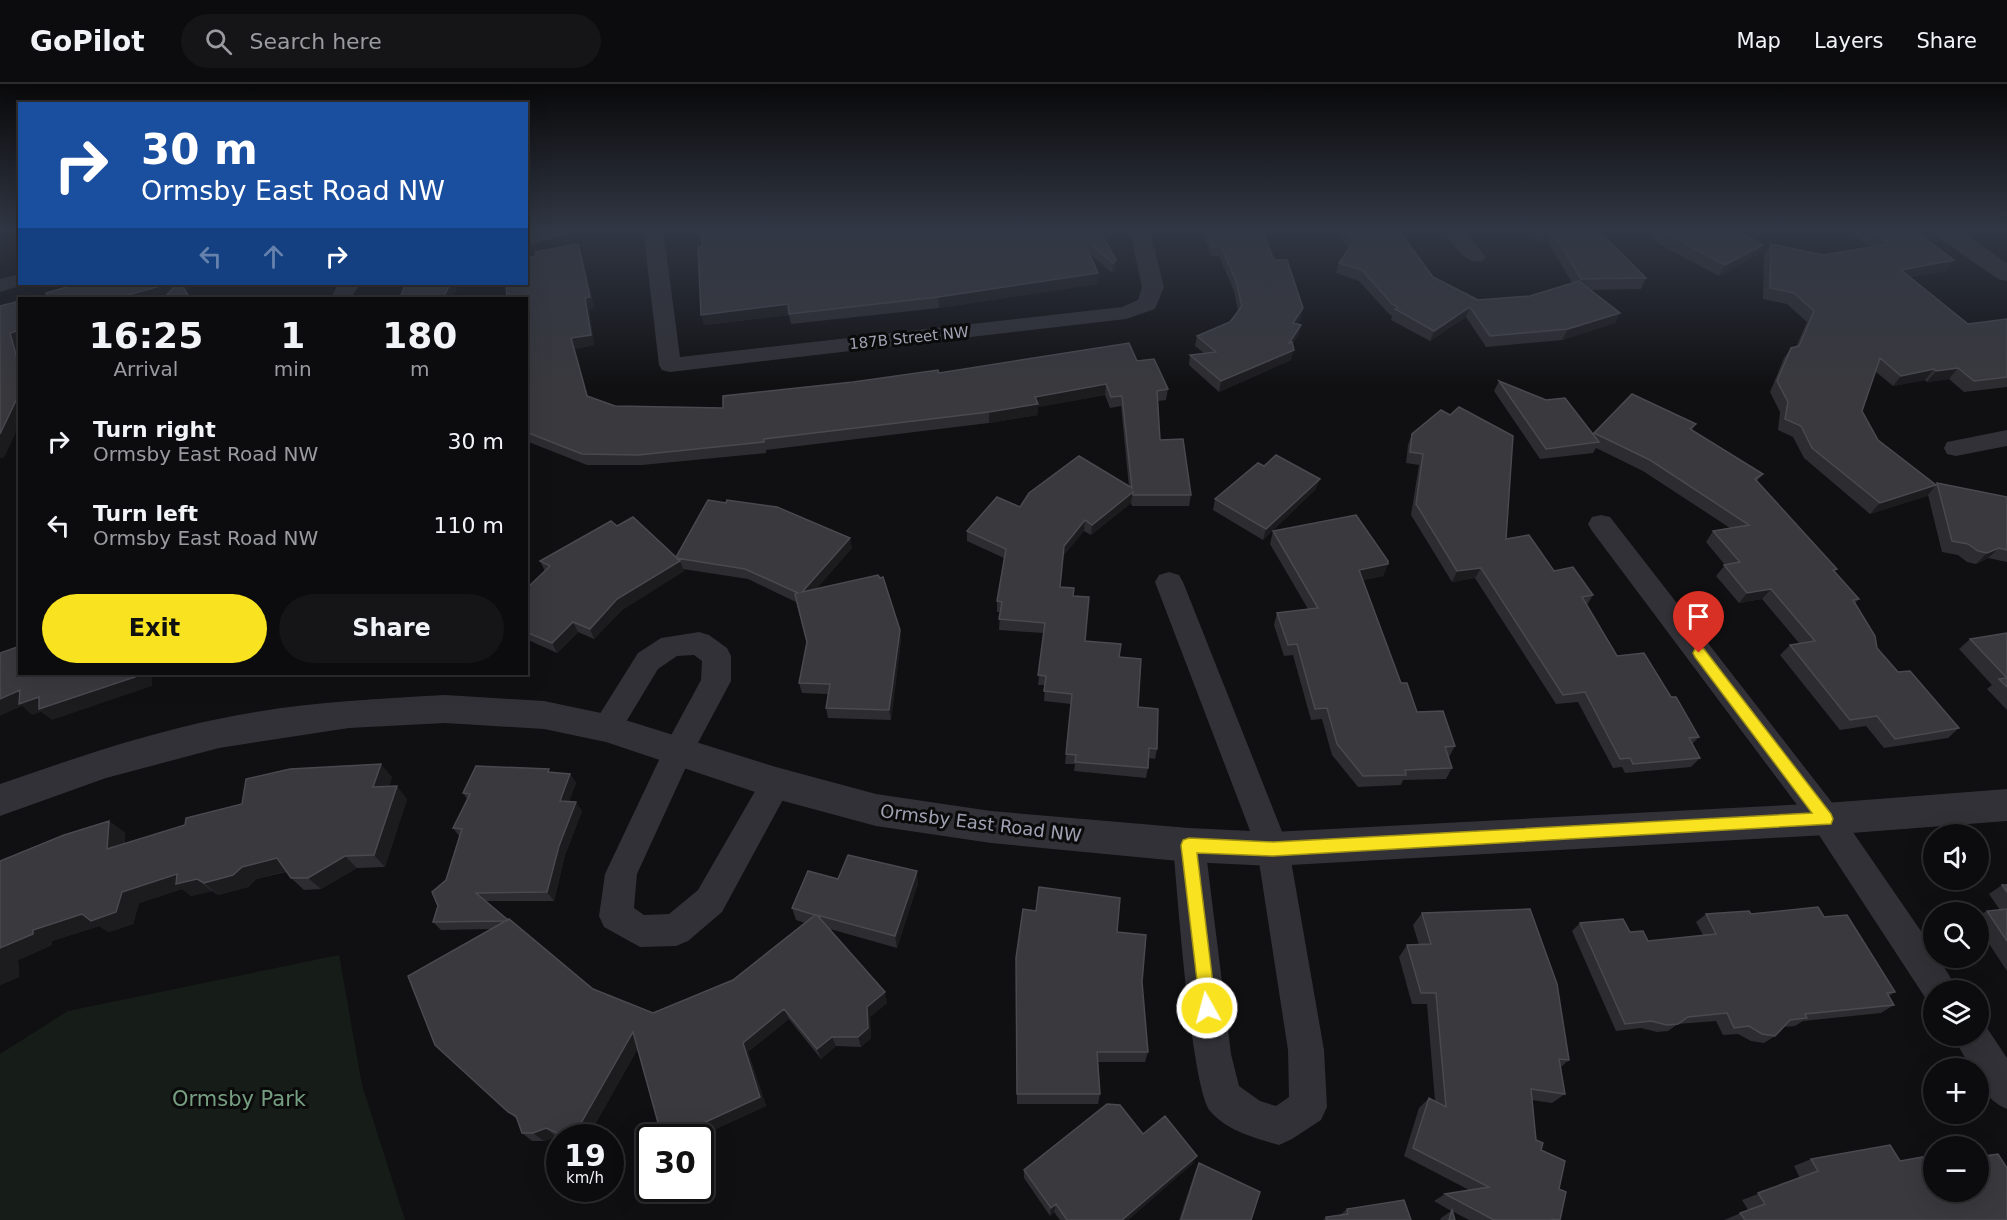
<!DOCTYPE html>
<html lang="en">
<head>
<meta charset="utf-8">
<style>
	:root { --surface:#0c0c0e; --page:#151517; --text:#f1f3f6; --muted:#9a9b9e; --line:#2c2c2e; --accent:#f9e220 }
	body { margin:0; font-family:"DejaVu Sans",sans-serif; background:var(--page); color:var(--text); height:100vh; display:flex; flex-direction:column; font-size:22px; white-space:nowrap }
	* { box-sizing:border-box; margin:0 }
	p { font-size:20px; color:var(--muted) }
	.icon { flex:none; width:33px; height:33px; fill:none; stroke:currentColor; stroke-width:2; stroke-linecap:round; stroke-linejoin:round }
	.map { position:relative; flex:1; overflow:hidden }
	.sheet { position:absolute; left:18px; top:213px; width:510px; height:378px; display:flex; flex-direction:column; background:var(--surface); border-radius:0px; box-shadow:0 6px 24px #0002,0 0 0 2px var(--line) }
	.sheet>* { flex:none }
	.top-card { position:absolute; left:18px; top:18px; width:510px; height:183px; border-radius:0px; box-shadow:0 6px 24px #0002,0 0 0 2px var(--line); background:#1a4fa0; color:#fff; overflow:hidden }
	.fabs { position:absolute; left:1923px; top:740px; display:grid; gap:12px }
	.fabs a { display:grid; place-items:center; width:66px; height:66px; border-radius:50%; background:var(--surface); box-shadow:0 6px 24px #0002,0 0 0 2px var(--line); font-size:30px }
	.speed { position:absolute; left:546px; top:1040px; display:flex; gap:12px; font-size:30px; font-weight:700; text-align:center }
	.speed>* { display:grid; place-content:center; width:78px; height:78px; border-radius:50%; background:var(--surface); box-shadow:0 6px 24px #0002,0 0 0 2px var(--line); line-height:1 }
	.speed small { font-size:15px; font-weight:400 }
	.speed .limit { border:3px solid #111; border-radius:9px; background:#fff; color:#111 }
	.pin { position:absolute; display:grid; place-items:center; width:51px; height:51px; color:#fff; margin:-62px -26px; border-radius:50% 50% 50% 0; rotate:-45deg; box-shadow:0 0 6px #0007 }
	.pin .icon { rotate:45deg }
	.me { position:absolute; width:66px; margin:-33px; rotate:353deg; stroke-linejoin:round; filter:drop-shadow(0 0 4px #0008) }
	.turn { display:flex; align-items:center; gap:21px; height:126px; padding:0 24px; font-size:27px }
	.turn .icon { width:78px; height:78px; stroke-width:2.5 }
	.turn b { display:block; font-size:42px; line-height:51px }
	.lanes { display:flex; align-items:center; height:57px; padding:0 24px; background:#0003; justify-content:center; gap:30px; direction:ltr }
	.lanes .off { opacity:.35 }
	.eta { display:flex; justify-content:space-evenly; align-items:center; height:102px; text-align:center }
	.eta b { font-size:36px; font-weight:700; line-height:42px }
	.primary-button { display:flex; gap:12px; margin-top:auto; padding:12px 24px }
	.primary-button a { flex:1; height:69px; border-radius:36px; background:var(--accent); color:#111; font-size:24px; font-weight:700; line-height:69px; text-align:center }
	.primary-button a+a { background:var(--page); color:var(--text) }
	ul { padding:0; list-style:none }
	li { display:flex; align-items:center; gap:18px; height:84px; padding:0 24px }
	li div { flex:1 }
	li b { display:block; font-size:22px }
	li em { font-style:normal }
	header { display:flex; align-items:center; gap:36px; box-sizing:border-box; height:84px; padding:0 30px; background:var(--surface); border-bottom:2px solid var(--line) }
	header strong { font-size:28px }
	nav { display:flex; gap:33px; margin-inline-start:auto; font-size:21px }
	.search { width:420px; height:54px; background:var(--page); display:flex; align-items:center; gap:15px; box-sizing:border-box; padding:0 21px; border-radius:33px; color:var(--muted); font-size:22px }
	.map>svg:first-child { display:block }
	.green { fill:#161c18 }
	.lines { fill:none; stroke-linecap:round; stroke-linejoin:round }
	.minor { fill:#313137; fill-rule:evenodd }
	.tertiary { fill:#313137; fill-rule:evenodd }
	.wall { fill:#2d2c30 }
	.shaded-wall { fill:#1c1b1e }
	.building { fill:#39393e; stroke:#494950; stroke-width:1.5 }
	.route { fill:#f9e220; stroke:#a29315; stroke-width:1.5 }
	.labels { text-anchor:middle; dominant-baseline:central; stroke-width:6; stroke-linejoin:round; paint-order:stroke }
	.far-street-label { font-size:15px; fill:#a0a2b3; stroke:#0b0b0c }
	.street-label { font-size:18px; fill:#a0a2b3; stroke:#0b0b0c }
	.near-park-label { font-size:21px; fill:#769f82; stroke:#0b0b0c }
</style>
</head>
<body>
<header>
<strong>GoPilot</strong>
<div class="search"><svg class="icon" aria-label="search" viewBox="0 0 24 24"><circle cx="10" cy="10" r="6"/><path d="M15 15l6 6"/></svg>Search here</div>
<nav><a>Map</a><a>Layers</a><a>Share</a></nav>
</header>
<div class="map">
<svg width="2007" height="1136" viewBox="0 0 2007 1136">
	<rect width="100%" height="100%" fill="#101012"/>
	<!-- green -->
	<path class="green" d="M339 871 362 1001 405 1136H0V970L68 927Z"/>
	<g class="lines">
		<!-- minor -->
		<path class="minor" d="M545 144H578L575 148 526 162V150Z
			M643 144H663L680 273 1122 223 1138 216 1142 203 1129 144H1149L1164 203 1155 225 1126 235 670 288 662 286 659 281Z
			M1441 144H1462L1486 173 1483 177C1465 182 1451 158 1441 144Z
			M20 190V200H27L0 208V195Z
			M338 200H360L351 214H331Z
			M2007 346V362L1956 372 1947 370 1944 364 1947 358Z
			M1601 431 1610 433 1837 725 1934 866V873H1938L1958 906H1934V921L1928 918 1815 745 1592 447 1588 440 1592 433Z
			M1169 488 1179 491 1183 498 1289 765 1324 966 1327 1023 1321 1036 1292 1055 1279 1061C1255 1054 1227 1047 1210 1027 1191 1004 1177 803 1173 761L1178 751 1189 746 1200 751 1205 761 1231 970 1239 1002 1260 1017 1276 1022 1289 1013 1288 966 1257 765 1155 498 1159 491Z
			M699 548 709 551 727 564 731 572V597L692 670 637 790 634 824 644 831 669 830 698 806 765 690 776 686 787 690 792 699 722 828 688 857 676 862 640 863 604 843 599 832 605 790 668 657 701 596 702 577 694 571 677 572 658 585 617 653 606 656 595 653 591 644 638 569 661 554Z
			M1978 936 1983 938 2007 974V1025C1990 1018 1978 1003 1978 984H1971L1952 951H1978Z"/>
		<!-- tertiary -->
		<path class="tertiary" d="M1929 144H1956L2007 179V197L1998 195 1932 149Z
			M445 611 544 617 606 630 776 683 876 710 991 727 1189 744 1273 748 1826 719 2007 705V737L1826 751 1273 782 1189 778 991 759 876 742 776 715 606 658 544 645 445 639 349 644 219 664 106 694 0 732V700C72 675 144 650 218 635 293 619 369 615 445 611Z"/>
	</g>
	<!-- wall -->
	<path class="wall" d="M1098 144 1116 186 1112 189 1090 170 1097 200 939 224 791 240 789 231 704 241Z
		M1201 144H1257L1274 176 1301 234 1297 240 1301 241 1298 252 1292 260 1291 276 1219 308 1189 281 1190 271 1204 269 1195 262 1197 252 1230 238 1238 227 1234 207 1219 172H1211Z
		M1335 144H1397L1433 193 1478 216 1530 212 1572 199 1547 156 1541 157 1529 144H1596L1646 194 1641 205 1590 206 1615 239 1562 256 1486 263 1466 233 1430 257 1391 236 1392 232 1389 230 1359 197 1336 189 1339 179 1349 165Z
		M1649 144H1731L1757 171 1719 192 1657 159Z
		M1845 144H1910L1946 187 1910 193 1968 240 2007 235V303L1964 308 1949 295 1927 298 1925 296 1893 302 1875 287 1862 327 1878 356 1936 401 1937 399 2007 413V478L1988 474 1976 480 1967 478 1958 471 1942 468 1928 411 1927 412 1870 430 1804 374 1793 353 1778 346 1780 328 1770 308 1784 274 1791 264 1796 263 1807 238 1787 220 1763 215 1764 171 1771 160 1823 171 1870 163Z
		M578 160 582 170 594 224 589 225 594 261 575 265 588 313 615 322 723 324 939 289 1137 277 1168 305 1166 316 1158 317 1160 356 1191 411 1189 422H1132L1131 419 1091 451 1084 447 1063 472 1060 503 1073 512 1085 557 1119 573 1138 623 1157 665 1155 675 1149 674 1148 684 1146 694 1074 687 1075 680H1065L1071 620 1044 617 1045 601H1038L1044 549 999 546 1000 528H997V517L1004 474 967 457V447L1020 423 1129 403 1121 322 1110 324 1105 311 1038 323V331L989 339 766 366V369L642 381H587L526 357V214L536 172Z
		M1499 297 1593 350 1594 349 1696 340 1692 346 1763 390 1757 397 1837 485 1835 487 1859 515 1855 519 1877 564 1898 588 1959 644 1948 654 1884 664 1866 642 1840 646 1780 571 1790 561 1799 559 1762 515 1739 519 1716 492 1725 481 1706 458 1713 447 1730 444 1643 387 1596 364 1593 369 1540 375 1494 307Z
		M1412 350 1506 455 1554 487 1593 511 1587 521 1617 572 1671 613 1699 653 1692 660 1700 674 1691 683 1625 689 1622 683 1613 684 1578 618 1556 620 1475 494 1452 498 1411 431 1419 381 1406 379 1408 361Z
		M1316 405 1263 456 1213 426 1215 415Z
		M617 442 676 473 852 464 816 505 901 556 891 636 828 634 826 624 828 610 802 609 799 599 807 559 796 518 748 495 683 485 684 487 622 526 594 555 578 548 557 569 526 555V505L545 487 540 477Z
		M1273 447 1388 480 1383 492 1363 496 1401 599 1417 628 1455 662 1449 673 1452 684 1446 695 1403 696 1401 701 1358 703 1332 671 1322 635 1311 636 1293 571 1284 572 1274 541 1277 529 1308 525 1270 460Z
		M2007 549V626L1987 605 1992 601 1959 565 1970 555Z
		M551 688 570 690 576 699 569 717 582 727 565 771 554 817H486L593 905 653 929 733 896 805 839 796 836 792 824 838 795 918 799 897 864 830 845 887 919 870 933 871 954 861 963 836 962 821 975 789 935 748 968 766 1022 698 1053H662L638 964 588 1053H560V1055L556 1053 544 1057H532L522 1049 518 1036 508 1028 491 845 441 846 433 838 459 752 453 744 467 715 463 709Z
		M392 693 389 702 407 715 385 783 357 784 321 805 304 806 291 794 286 788 256 795 248 803 218 811 212 807 191 812 182 805 139 819 133 840 109 848 99 842 52 857V861L18 876 19 893 0 901 109 737 125 749V760Z
		M2002 801H2007V887L1978 843V832L1987 827 2000 826 1989 810Z
		M1422 829 1569 976 1561 983 1565 1010 1552 1019 1532 1016 1536 1056 1559 1105 1560 1136H1469L1452 1127 1455 1136H1440L1441 1134 1451 1127 1434 1117 1445 1110 1469 1106 1404 1072 1419 1024 1429 1014 1435 1017 1427 920H1412L1399 873 1407 861H1419L1413 841Z
		M1706 830H1751L1824 833 1895 908 1889 912 1894 921 1881 929 1803 937 1795 942 1784 943 1775 952 1764 959 1751 957 1738 950 1723 951 1716 937 1678 940 1668 947 1657 948 1641 944 1616 947 1572 847 1580 839 1630 848 1648 857 1703 851 1696 838Z
		M1117 848 1142 898 1148 968 1145 978H1098L1100 1010 1098 1020H1017L1016 885Z
		M1143 1050 1197 1072 1192 1080 1128 1136H1060L1054 1128 1050 1132 1024 1094V1086Z
		M1811 1075 1900 1077 1934 1107 2007 1136H1724L1748 1126 1742 1116 1800 1094 1794 1082Z
		M1199 1079 1251 1136H1179L1195 1088Z
		M1347 1125 1411 1136H1323L1326 1133 1340 1131Z"/>
	<!-- shaded-wall -->
	<path class="shaded-wall" d="M1551 145 1547 156 1541 157 1545 146Z
		M578 160 582 170 594 224 589 225 594 261 575 265 591 323 587 312 571 254 585 214Z
		M1763 161 1757 171 1719 192 1725 181Z
		M1116 176V186L1112 189 1113 179Z
		M1954 176 1946 187 1893 196 1901 186Z
		M1098 189 1097 200 939 224 938 213Z
		M167 200H188L190 205 186 207 191 214 185 207 160 214H117Z
		M450 200H455L457 205 453 214H443Z
		M788 220 790 231 704 241 701 231Z
		M1470 223 1466 233 1430 257 1434 247Z
		M1303 224 1301 234 1291 249 1293 239Z
		M1620 229 1615 239 1562 256 1568 245Z
		M1301 241 1298 252 1287 269 1294 266 1291 276 1219 308 1221 297 1289 259Z
		M20 246V260H19L20 285 10 249Z
		M1958 284 1949 295 1927 298 1936 287Z
		M1934 285 1925 296 1893 302 1901 292Z
		M1106 300 1105 311 1038 323V331L989 339V328L1035 313Z
		M20 308V340L4 374H0V350Z
		M1320 395 1316 405 1263 456 1266 445Z
		M1936 401 1927 412 1870 430 1880 419Z
		M1133 408 1131 419 1091 451 1092 441Z
		M1085 436 1084 447 1063 472 1064 462Z
		M850 454 852 464 804 519 802 508Z
		M1999 464 1988 474 1976 480 1987 469Z
		M680 477 684 487 622 526 594 555 590 545 617 515Z
		M1388 480 1383 492 1355 498 1359 486Z
		M1481 484 1475 494 1452 498 1457 487Z
		M1771 505 1762 515 1739 519 1747 509Z
		M573 538 578 548 557 569 552 559Z
		M900 546 901 556 891 636 889 626Z
		M141 590H152V602L52 636 41 628 32 631 22 622 0 632V615L20 606 39 613Z
		M381 680 392 693 385 716 373 703Z
		M570 690 576 699 566 726 560 717Z
		M397 702 407 715 385 783 374 771Z
		M576 718 582 727 565 771 554 817 547 808 559 762Z
		M109 737 125 749 124 777 107 765Z
		M345 772 357 784 321 805 308 794Z
		M277 774 291 786 256 795 248 803 218 811 204 799 242 783Z
		M917 787 918 799 897 864 895 852Z
		M177 790 197 795 212 807 191 812 182 805 139 819 133 840 109 848 99 842 52 857V861L18 876 19 893 0 901V864L33 846 122 808Z
		M885 908 887 919 870 933 871 954 861 963 858 953 867 923Z
		M784 925 789 935 748 968 766 1022 698 1053H673L743 959Z
		M633 948 641 958 588 1053H573Z
		M832 953 836 962 821 975 817 965Z
		M546 1044 556 1053 544 1057 533 1049Z
		M1197 1072 1192 1080 1128 1136H1122Z
		M1056 1120 1054 1128 1050 1132 1051 1124Z"/>
	<!-- building -->
	<path class="building" d="M701 144H1098L1116 176 1113 179 1082 153 1098 189 938 213 789 230 788 220 701 231 698 163H702Z
		M1206 144H1257L1258 147H1262L1274 176H1287L1303 224 1293 239 1301 241 1289 259 1292 258 1294 266 1221 297 1190 271 1216 268 1197 252 1230 238 1242 222 1236 197 1221 162H1212Z
		M1345 144H1397L1433 193 1478 216 1530 212 1579 197 1620 229 1568 245 1490 252 1470 223 1434 247 1395 225 1398 223 1392 220 1362 186 1339 179 1354 158Z
		M1543 144H1596L1646 194 1581 195 1551 145 1545 146Z
		M1660 144H1731L1763 161 1725 181 1663 148Z
		M1866 144H1910L1954 176 1901 186 1968 240 2007 235V293L1974 297 1958 284 1936 287 1934 285 1901 292 1880 274 1862 327 1878 356 1936 401 1880 419 1812 364 1801 342 1785 335 1788 318 1777 297 1791 264 1799 262 1814 227 1794 209 1770 204 1771 160 1823 171 1888 160Z
		M578 160 590 213 585 214 591 251 571 254 587 312 615 322 723 324V312L853 298 938 286 939 289 1129 259 1137 277 1154 275 1168 305 1157 307 1160 356 1183 355 1191 411H1133V408L1092 441 1085 436 1064 462 1060 503 1074 504 1073 512 1089 513 1085 557 1121 560 1119 573 1141 575 1138 623 1158 625 1157 665 1149 664 1148 684 1075 678 1076 671 1066 670 1072 610 1044 607 1046 592 1038 591 1045 539 999 535 1002 518 997 517 1006 465 967 447 997 413 1020 423 1029 409 1079 372 1132 404 1122 312 1111 313 1106 300 1035 313 1038 320 989 328 764 355V358L638 371 582 370 526 348V214H507L506 200H526V174L536 172 535 168Z
		M77 200H167L117 214H48L46 209Z
		M177 200H181L190 214H164Z
		M406 200H450L443 214H386V213H400Z
		M20 217V246L10 249 20 285V308L0 350V222Z
		M1499 297 1546 316 1565 314 1599 358 1546 365Z
		M1632 310 1696 340 1690 345 1763 390 1755 395 1837 485 1833 486 1859 515 1853 516 1875 552 1877 564 1898 588 1910 587 1959 644 1895 655 1877 632 1850 636 1790 561 1815 557 1771 505 1747 509 1724 481 1740 478 1713 447 1749 441 1650 376 1594 349Z
		M1459 323 1513 352 1506 455 1529 451 1554 487 1573 483 1593 511 1582 513 1617 572 1644 569 1671 613H1676L1699 653 1689 654 1700 674 1633 680 1630 674 1620 675 1585 608 1563 611 1481 484 1457 487 1416 420 1423 370 1410 368 1412 350 1441 326 1450 331Z
		M1276 371 1320 395 1266 445 1215 415 1258 379 1264 382Z
		M1937 399 2007 413V466L1999 464 1987 469 1978 467 1968 460 1952 457Z
		M708 416 726 419 727 416 777 423 850 454 802 508 878 491 880 494 883 493 900 546 889 626 826 624 830 600 799 599 807 558 795 510 798 509 745 485 676 474 680 477 617 515 590 545 573 538 552 559 526 548V505L550 482 540 477 611 437 617 442 633 433 676 473Z
		M1356 431 1388 477V480L1359 486 1401 599H1407L1417 628 1443 627 1455 662 1445 663 1452 684 1405 686 1406 691 1363 692 1337 660 1327 624 1315 625 1297 560 1288 561 1277 529 1318 524 1273 447Z
		M2007 549V603L1999 595 2007 594 1970 555Z
		M20 562V590H141V591L39 625V613L19 620 20 606 0 615V569Z
		M381 680 373 703 397 702 374 771 345 772 308 794H291L277 774 242 783 233 791 204 799 197 795 176 800 177 790 122 808 116 828 91 837 82 830 33 846V850L0 864V777L64 751 109 737 107 765 185 741 186 734 242 720 246 695 290 685Z
		M476 682 549 685 548 688 570 690 560 717 576 718 559 762 547 808 476 809 508 836 507 837 433 838 438 822 432 808 446 796 462 745 453 744 470 710 463 709Z
		M848 771 917 787 895 852 817 831 885 908 867 923 868 944 858 953H832L817 965 784 925 743 959 760 1013 673 1053H662L633 948 573 1053H566L546 1044 533 1049H522L516 1032 508 1028 435 961 408 892 509 835 593 905 653 929 733 896 815 831 792 824 808 787 838 795Z
		M2002 801H2007V808Z
		M1039 803 1120 814 1117 848 1146 851 1142 898 1148 968H1097L1100 1010H1017L1016 874 1023 825 1036 827Z
		M1818 823 1824 833 1847 831 1895 908 1887 909 1894 921 1805 930 1807 934 1790 936 1775 952 1762 950 1749 942 1734 944 1727 929 1688 933 1678 940 1667 941 1651 937 1625 940 1580 839 1623 835 1630 848 1643 847 1648 857 1716 850 1706 830 1749 827 1751 830Z
		M1530 825 1557 900 1569 976 1559 975 1565 1010 1531 1005 1536 1056 1543 1059 1541 1066 1565 1077 1559 1105 1566 1108 1560 1136 1552 1135V1136H1494L1445 1110 1489 1103 1413 1064 1429 1014 1446 1023 1436 909H1421L1407 861 1431 860 1422 829Z
		M2007 825V857L1987 827Z
		M1107 1020 1120 1021 1143 1050 1165 1032 1197 1072 1122 1136H1067L1056 1120 1051 1124 1024 1086Z
		M1890 1061 1900 1077 1934 1071V1107H1978V1073L1998 1070 2007 1084V1136H1745L1740 1129 1765 1120 1758 1109 1818 1087 1811 1075Z
		M1199 1079 1260 1108 1251 1136H1181Z
		M1404 1116 1411 1136H1327L1326 1133 1348 1130 1347 1125Z
		M1452 1126 1455 1136H1449Z"/>
	<!-- sky -->
	<linearGradient id="sky" x2="0" y2="1"><stop stop-color="#09090a"/><stop offset="0.48" stop-color="#313744"/><stop offset="1" stop-color="#313744" stop-opacity="0"/></linearGradient>
	<rect width="2007" height="303" fill="url(#sky)"/>
	<!-- route -->
	<path class="route" d="M1699 564 1704 565 1831 730 1833 735 1831 740 1273 772 1197 769 1216 924 1213 930 1207 932 1201 930 1181 761 1183 756 1189 754 1273 758 1812 729 1695 573 1693 569 1695 565Z"/>
	<g class="labels">
		<!-- far-street labels -->
		<g class="far-street-label">
			<text transform="translate(909 254) rotate(-6)">187B Street NW</text>
		</g>
		<!-- street labels -->
		<g class="street-label">
			<text transform="translate(981 739) rotate(7)">Ormsby East Road NW</text>
		</g>
		<!-- near-park labels -->
		<g class="near-park-label">
			<text x="239" y="1015">Ormsby Park</text>
		</g>
	</g>
</svg>
<div class="fabs">
<a><svg class="icon" aria-label="sound" viewBox="0 0 24 24"><path d="M4 9h4l5-4v14l-5-4H4zM17 9q2 3 0 6"/></svg></a>
<a><svg class="icon" aria-label="search" viewBox="0 0 24 24"><circle cx="10" cy="10" r="6"/><path d="M15 15l6 6"/></svg></a>
<a><svg class="icon" aria-label="layers" viewBox="0 0 24 24"><path d="M12 4l9 5-9 5-9-5zM3 14l9 5 9-5"/></svg></a>
<a>+</a>
<a>−</a>
</div>
<div class="speed"><div>19<small>km/h</small></div><div class="limit">30</div></div>
<div class="pin" style="left:1699px;top:569px;background:#d93025"><svg class="icon" aria-label="arrive" viewBox="0 0 24 24"><path d="M6 21V4h12l-3 4 3 4H6"/></svg></div>
<svg class="me" style="left:1207px;top:924px" viewBox="-20 -20 40 40"><circle r="17" fill="#f9e220" stroke="#fff" stroke-width="3"/><path d="M0-11L8 9 0 5-8 9z" fill="#fff"/></svg>
<div class="top-card">
<div class="turn"><svg class="icon" aria-label="right" viewBox="0 0 24 24"><path d="M7 20v-9h11M14 6l5 5-5 5"/></svg><div><b>30 m</b>Ormsby East Road NW</div></div>
<div class="lanes"><svg class="icon off" aria-label="left" viewBox="0 0 24 24"><path d="M17 20v-9H6M10 6l-5 5 5 5"/></svg><svg class="icon off" aria-label="ahead" viewBox="0 0 24 24"><path d="M12 20V5M6 11l6-6 6 6"/></svg><svg class="icon" aria-label="right" viewBox="0 0 24 24"><path d="M7 20v-9h11M14 6l5 5-5 5"/></svg></div>
</div>
<section class="sheet">
<div class="eta">
<div><b>16:25</b><p>Arrival</p></div>
<div><b>1</b><p>min</p></div>
<div><b>180</b><p>m</p></div>
</div>
<ul>
<li><svg class="icon" aria-label="right" viewBox="0 0 24 24"><path d="M7 20v-9h11M14 6l5 5-5 5"/></svg><div><b>Turn right</b><p>Ormsby East Road NW</p></div><em>30 m</em></li>
<li><svg class="icon" aria-label="left" viewBox="0 0 24 24"><path d="M17 20v-9H6M10 6l-5 5 5 5"/></svg><div><b>Turn left</b><p>Ormsby East Road NW</p></div><em>110 m</em></li>
</ul>
<div class="primary-button"><a>Exit</a><a>Share</a></div>
</section>
</div>
</body>
</html>
